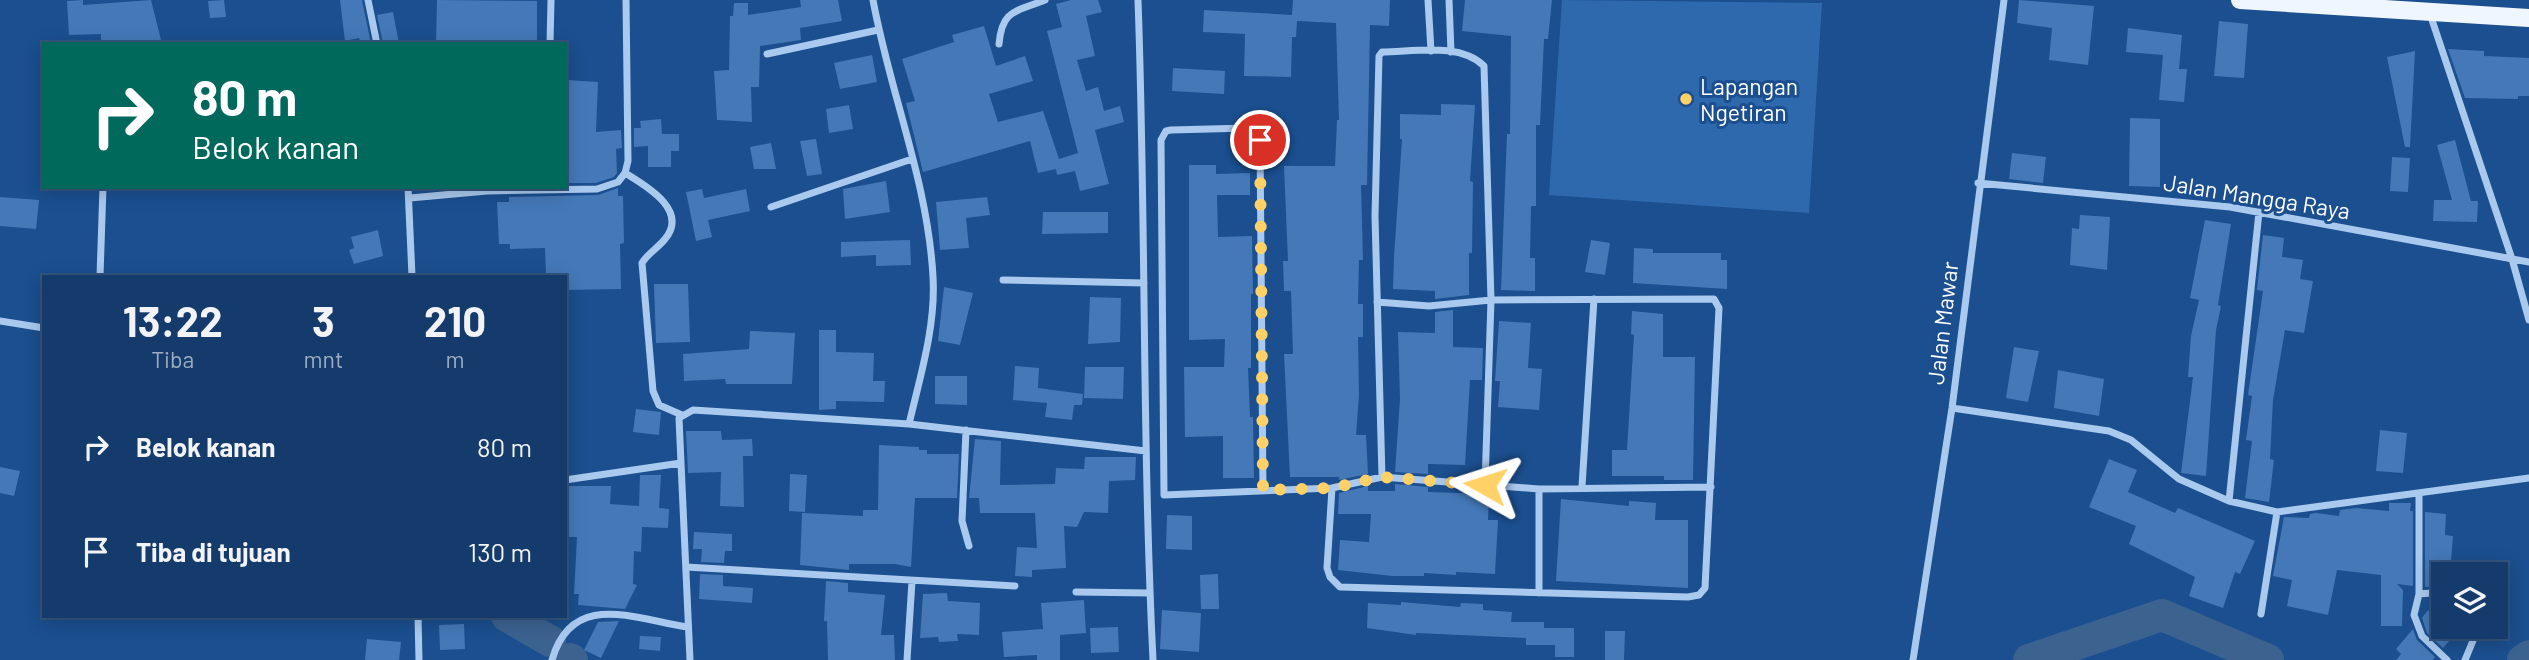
<!DOCTYPE html>
<html lang="id">
<head>
<meta charset="utf-8">
<style>
	:root { --surface:#143b6b; --page:#1d4271; --text:#f1f3f6; --muted:#9dadc1; --line:#33557e }
	body { margin:0; font-family:Barlow,sans-serif; background:var(--page); color:var(--text); height:100vh; display:flex; flex-direction:column; font-size:26px; white-space:nowrap }
	* { box-sizing:border-box; margin:0 }
	p { font-size:23px; color:var(--muted) }
	.icon { flex:none; width:38px; height:38px; fill:none; stroke:currentColor; stroke-width:2; stroke-linecap:round; stroke-linejoin:round }
	.map { position:relative; flex:1; overflow:hidden }
	.panel { position:absolute; left:42px; top:275px; width:525px; height:343px; display:flex; flex-direction:column; background:var(--surface); border-radius:0px; box-shadow:0 4px 18px #0003,0 0 0 2px var(--line) }
	.panel>* { flex:none }
	.guide { position:absolute; left:42px; top:42px; width:525px; height:147px; border-radius:0px; box-shadow:0 4px 18px #0003,0 0 0 2px var(--line); background:#00695c; color:#fff; overflow:hidden }
	.controls { position:absolute; left:2431px; top:562px; display:grid; gap:14px }
	.controls a { display:grid; place-items:center; width:77px; height:77px; border-radius:0px; background:var(--surface); box-shadow:0 4px 18px #0003,0 0 0 2px var(--line); font-size:35px }
	.pin { position:absolute; display:grid; place-items:center; width:60px; height:60px; color:#fff; margin:-30px; border:4px solid #fff; border-radius:50%; box-shadow:0 2px 7px #0007 }
	.me { position:absolute; width:77px; margin:-38px; rotate:276deg; stroke-linejoin:round; filter:drop-shadow(0 0 5px #0008) }
	.turn { display:flex; align-items:center; gap:24px; height:147px; padding:0 35px; font-size:32px }
	.turn .icon { width:91px; height:91px; stroke-width:2.5 }
	.turn b { display:block; font-size:49px; line-height:60px }
	.eta { display:flex; justify-content:space-evenly; align-items:center; height:119px; text-align:center }
	.eta b { font-size:42px; font-weight:700; line-height:49px }
	ul { padding:0; list-style:none }
	li { display:flex; align-items:center; gap:21px; height:105px; padding:0 35px }
	li div { flex:1 }
	li b { display:block; font-size:26px }
	li em { font-style:normal }
	.map>svg:first-child { display:block }
	.green { fill:#2e69ad }
	.lines { fill:none; stroke-linecap:round; stroke-linejoin:round }
	.river { stroke:#3c6290; stroke-width:32 }
	.building { fill:#4478b7 }
	.street { stroke:#a9c9ee; stroke-width:7 }
	.primary { stroke:#f0f6ff; stroke-width:18 }
	.route { stroke:#ffd166; stroke-width:12; stroke-dasharray:0 21.6 }
	.poi-dot { fill:#ffd166; stroke:#1b4f8f; stroke-width:2.5 }
	.labels { text-anchor:middle; dominant-baseline:central; stroke-width:6; stroke-linejoin:round; paint-order:stroke }
	.poi-label { font-size:23px; fill:#fff; stroke:#1b4f8f; text-anchor:start }
	.street-label { font-size:23px; fill:#fff; stroke:#1b4f8f }
</style>
</head>
<body>
<div class="map">
<svg width="2529" height="660" viewBox="0 0 2529 660">
	<rect width="100%" height="100%" fill="#1b4f8f"/>
	<!-- green -->
	<path class="green" d="M1562 0 1822 3 1809 213 1549 195Z"/>
	<g class="lines">
		<!-- river -->
		<path class="river" d="M507 616 550 641
			M570 659 572 660
			M2029 660 2162 615 2268 660
			M2523 660 2529 656"/>
	</g>
	<!-- building -->
	<path class="building" d="M83 0V5L151 0 161 40 148 44H101V34L69 35 67 1Z
		M224 0 226 17 210 18 208 1Z
		M340 0H362L371 44H361L359 38 345 41Z
		M437 0 537 1V44H436Z
		M800 0H838L842 21 800 28 801 40 760 46 759 87H751L752 122 717 120 714 71 729 70 730 16H733L734 3H748V15L801 7Z
		M1071 0H1098L1102 12 1086 16 1095 56 1077 60 1086 91 1098 87 1104 111 1120 106 1124 122 1095 130 1109 184 1080 191 1075 171 1057 175 1056 169 1038 173 1030 141 923 172 906 103 915 101 902 59 954 42 952 35 984 26 996 66 1025 56 1033 81 989 94 998 122 1043 111 1059 159 1078 153 1047 31 1062 27 1056 4Z
		M1293 0H1390L1389 26 1370 25 1367 185H1361L1363 260H1359L1358 304H1363V337H1358L1359 395 1356 435H1366L1368 474 1339 480V477H1290L1284 354H1293L1291 291H1284L1283 261H1288L1284 166H1335L1337 120H1339L1336 23 1297 21 1296 37H1292L1291 77 1244 76 1245 34 1203 32 1204 10 1292 15Z
		M1465 0H1552L1548 39H1544L1540 125H1536V206H1531L1530 258H1535V291L1501 290 1507 134H1510L1511 36 1462 31Z
		M2019 0 2094 6 2088 65 2049 60 2052 28 2017 23Z
		M393 12 399 44H383L377 15Z
		M2219 21 2248 24 2244 78 2214 76Z
		M2128 28 2182 35 2179 69H2187L2184 102 2159 100 2163 55 2126 52Z
		M2448 49 2484 51V56L2529 58V96H2518V99L2465 98Z
		M2415 51 2410 147H2405L2387 57Z
		M872 55 877 82 840 89 834 63Z
		M1173 68 1225 71 1224 94 1172 91Z
		M567 80 598 82 596 132 621 130 622 148 616 149 617 173 614 177 596 183H569L565 152Z
		M1441 104 1475 105 1470 181 1473 182 1472 253H1469V295L1435 299V291L1393 289 1394 257 1402 139H1400V114L1441 115Z
		M849 105 853 129 829 133 826 109Z
		M2130 118 2160 119V187L2129 186Z
		M661 119 662 134H679V151H671V167H648V146L634 147V128H641L640 121Z
		M816 139 822 174 807 176 800 141Z
		M2455 140 2471 201H2478L2477 222 2433 221 2434 200H2452L2437 145Z
		M771 143 776 169H754L750 147Z
		M2012 153 2046 157 2043 183 2009 179Z
		M2392 157 2410 158 2408 192 2390 191Z
		M1189 165H1216V174L1250 173V195H1217L1218 237 1252 236 1253 294H1251V368H1248L1250 417H1253L1254 478H1223V436L1185 437 1184 367H1224L1225 339 1189 340Z
		M886 181 890 212 845 219 843 189Z
		M618 188V196H623L624 243 620 244 621 289 565 290V276H546L545 248 510 249V244H499L497 202H509V197L598 195Z
		M702 189 704 198 746 189 750 211 708 220 712 237 696 241 686 192Z
		M0 197 39 200 36 229 0 226Z
		M987 197 990 215 966 218 969 248 940 250 936 202Z
		M1043 212H1108V233L1042 234Z
		M2080 215 2110 217 2107 270 2070 265 2072 228 2079 229Z
		M2205 220 2231 224 2218 305 2221 306 2216 330 2206 476 2181 473 2193 377H2188L2191 336 2199 300 2190 298Z
		M378 230 383 256 354 264 349 250 354 248 351 237Z
		M2263 235 2284 238 2282 257 2303 260 2300 279 2313 281 2304 333 2285 330 2273 400 2270 459 2274 460 2269 502 2245 498 2252 441 2246 440 2252 396 2248 395 2263 291 2257 290Z
		M910 240 911 265 876 266V255L841 257V242Z
		M1591 240 1610 243 1605 275 1585 272Z
		M1634 248 1653 249V253H1721V260H1727V289L1633 283Z
		M654 284H688L690 342 656 343Z
		M944 287 973 293 960 345 938 341Z
		M1090 297 1121 298 1120 342 1088 344Z
		M1453 310V347L1483 348 1482 380H1470L1465 465 1428 464V474L1395 472 1400 399 1398 332 1435 333V312Z
		M1632 311 1663 314V357H1695L1693 480H1664V476H1612V450H1627L1634 335 1631 334Z
		M1499 321 1531 323 1528 368 1542 369 1539 410 1498 407 1500 381H1495Z
		M819 330H836V352L874 353 873 381H885L884 402 836 401V409L819 410Z
		M750 331 795 333 792 384H726L725 379 684 381 683 354 749 349Z
		M2014 347 2039 351 2028 402 2006 398Z
		M1015 366 1039 368 1038 388 1083 394 1082 405H1074L1072 420 1045 417 1047 403 1013 400Z
		M1085 367H1124L1123 399 1084 398Z
		M2058 370 2104 379 2099 416 2054 408Z
		M935 376H967V405L935 404Z
		M636 409 661 412 659 435 633 432Z
		M2380 430 2407 433 2403 473 2376 471Z
		M686 431H721L722 440 752 439 753 456H743L744 507 720 506 721 472 688 473Z
		M975 439 1001 441 1000 485 1055 484 1056 468 1084 469 1085 457H1136L1135 480 1109 481 1108 513 1084 512 1077 527 1064 526 1066 568 1032 570V577L1015 576 1017 547 1037 548 1035 513H980L979 498H969Z
		M879 445 919 447V450H927V454H959L957 498H915L911 567 895 564H849V570L800 565 802 513 863 516V510H878Z
		M2109 459 2137 470 2128 492 2175 513 2178 508 2255 541 2240 574 2235 572 2223 608 2189 596 2195 577 2129 544 2136 526 2089 507Z
		M0 467 20 471 14 496 0 493Z
		M790 474 807 475 805 512 789 511Z
		M640 475H661L659 508 669 509 668 528 642 527 641 552 634 551 633 584 637 585 625 609 578 605 579 594H574L577 537H565L568 486H611L610 504 639 506Z
		M1395 484 1428 487V492L1489 494 1488 520H1498L1495 574 1456 572V575L1424 573V576H1392L1338 570 1340 540 1369 542 1371 514H1338L1339 493 1368 486V491H1395Z
		M1561 499 1629 506V501L1656 503 1655 520H1688V588L1556 581Z
		M2389 503H2411L2410 511H2413V586L2397 584 2403 590 2402 626H2381V575L2337 570 2328 615 2287 606 2292 580 2273 576 2284 517 2309 518 2310 514 2316 513 2339 516 2340 510 2356 508 2389 511Z
		M2425 512 2446 514 2445 535 2453 536 2450 574H2443V586L2425 587Z
		M1167 515 1192 516V550L1166 549Z
		M694 532 732 534V551H725L724 563 701 562 702 549H693Z
		M700 574 723 575V586L753 588 752 603 699 599Z
		M1218 574 1219 609H1201L1200 575Z
		M826 581 848 583V592L885 595 881 635H894L895 660H828L827 621H824Z
		M947 593 948 601 980 603 979 635 957 634 958 641 939 642 938 637 920 638 923 594Z
		M1084 600 1086 633 1060 635V660H1037V655L1004 657 1002 632 1043 629 1041 603Z
		M1401 602 1460 607 1461 603 1483 604V610L1512 612 1511 622H1544V628H1574V657H1555V645H1526V638L1416 633V635L1367 628 1368 603 1401 605Z
		M1162 610 1201 613 1199 652 1160 649Z
		M2428 610 2443 626 2456 633 2443 648 2427 633 2422 618Z
		M619 621 601 658 584 650 598 622Z
		M464 624 465 649 440 650 439 625Z
		M1118 627 1119 652 1091 653 1090 628Z
		M2413 629 2417 640 2435 657 2433 660H2396L2401 654 2396 649Z
		M1605 631H1625L1624 660H1605Z
		M640 636 661 637 660 651 639 649Z
		M367 639 401 642 399 660H365Z"/>
	<g class="lines">
		<!-- street -->
		<path class="street" d="M368 0 377 44
			M873 0C890 93 928 182 933 277 936 326 920 377 909 424
			M1138 0C1146 220 1142 440 1153 660
			M1428 0 1431 51
			M1449 0 1451 52
			M2430 14 2512 259 2529 320
			M550 44 551 0
			M999 44C1002 9 1016 12 1045 0
			M767 54 878 30
			M625 173C646 186 689 210 665 239 658 248 648 253 642 263L653 391 659 405 682 415
			M1978 183 2230 207 2529 262
			M408 187 412 276
			M410 198 487 191 597 189 618 182 625 173 628 161 626 0
			M771 207 912 159
			M100 276 103 187
			M1003 280 1144 283
			M0 321 44 328
			M1952 408 2109 431 2131 440 2179 479 2229 501 2277 512 2529 478
			M966 430 962 521 969 546
			M681 463 690 660
			M1382 477 1375 216 1379 56 1382 52C1413 52 1460 42 1484 66L1491 300 1485 485
			M565 480 681 463 679 418 693 410 909 424 1146 451
			M1582 486 1594 299
			M1332 488 1327 568 1330 577 1340 587 1688 597 1699 595 1705 588 1719 308 1714 299 1491 300 1429 306 1377 302
			M1539 489V593
			M1263 490 1260 140 1256 131 1248 128 1171 130 1166 131 1161 140 1164 495 1332 488 1382 477 1539 489 1711 487
			M2419 494V594L2414 615 2422 636 2447 660
			M2229 501 2259 212
			M686 567 1015 586
			M1076 592 1150 593
			M2419 594 2443 592
			M2261 614 2277 512
			M418 616 419 660
			M552 660C572 590 634 619 688 627
			M907 660 912 581
			M1913 660 1952 408 2004 0
			M2465 660 2479 626"/>
		<!-- primary -->
		<path class="primary" d="M2240 0 2529 18"/>
	</g>
	<g class="lines">
		<!-- route -->
		<path class="route" d="M1260 140 1263 490 1332 488 1382 477 1485 485"/>
	</g>
	<!-- markers -->
	<circle class="poi-dot" cx="1686" cy="99" r="7"/>
	<g class="labels">
		<!-- poi labels -->
		<g class="poi-label">
			<text x="1700" y="86">Lapangan<tspan x="1700" dy="26">Ngetiran</tspan></text>
		</g>
		<!-- street labels -->
		<g class="street-label">
			<text transform="translate(2257 196) rotate(9)">Jalan Mangga Raya</text>
			<text transform="translate(1942 323) rotate(-83)">Jalan Mawar</text>
		</g>
	</g>
</svg>
<div class="controls">
<a><svg class="icon" aria-label="layers" viewBox="0 0 24 24"><path d="M12 4l9 5-9 5-9-5zM3 14l9 5 9-5"/></svg></a>
</div>
<div class="pin" style="left:1260px;top:140px;background:#d93025"><svg class="icon" aria-label="arrive" viewBox="0 0 24 24"><path d="M6 21V4h12l-3 4 3 4H6"/></svg></div>
<svg class="me" style="left:1485px;top:485px" viewBox="-20 -20 40 40"><path d="M0-17L14 15 0 8-14 15z" fill="#ffd166" stroke="#fff" stroke-width="4"/></svg>
<div class="guide">
<div class="turn"><svg class="icon" aria-label="right" viewBox="0 0 24 24"><path d="M7 20v-9h11M14 6l5 5-5 5"/></svg><div><b>80 m</b>Belok kanan</div></div>
</div>
<section class="panel">
<div class="eta">
<div><b>13:22</b><p>Tiba</p></div>
<div><b>3</b><p>mnt</p></div>
<div><b>210</b><p>m</p></div>
</div>
<ul>
<li><svg class="icon" aria-label="right" viewBox="0 0 24 24"><path d="M7 20v-9h11M14 6l5 5-5 5"/></svg><div><b>Belok kanan</b></div><em>80 m</em></li>
<li><svg class="icon" aria-label="arrive" viewBox="0 0 24 24"><path d="M6 21V4h12l-3 4 3 4H6"/></svg><div><b>Tiba di tujuan</b></div><em>130 m</em></li>
</ul>
</section>
</div>
</body>
</html>
